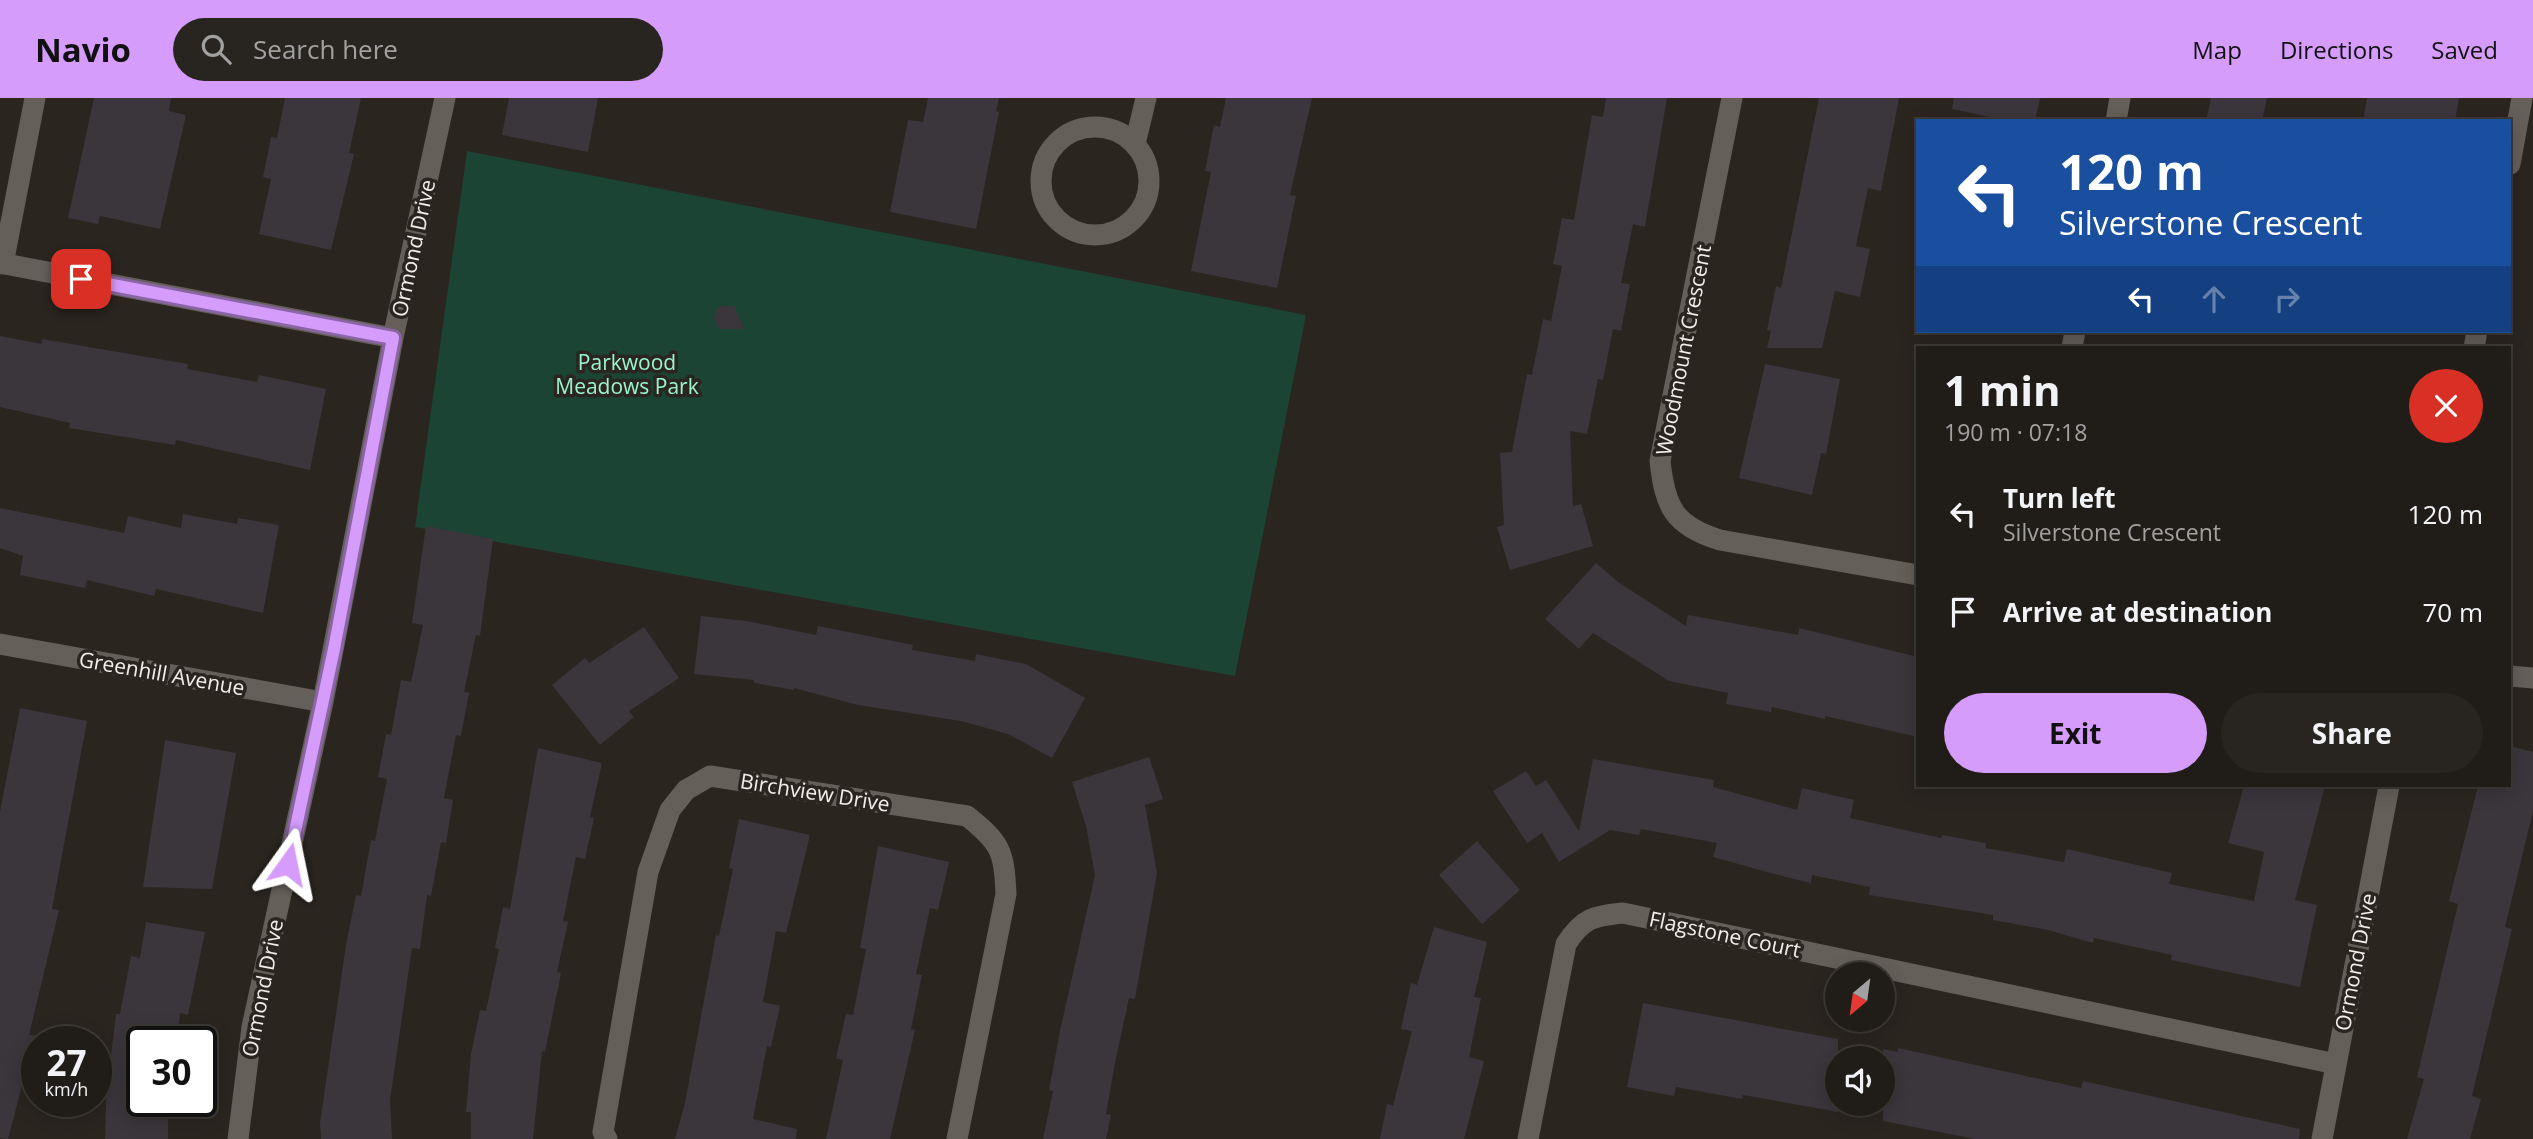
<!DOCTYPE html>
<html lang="en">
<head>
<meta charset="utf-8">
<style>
	:root { --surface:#201c17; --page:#282520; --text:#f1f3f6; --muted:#a2a1a1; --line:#3d3a36; --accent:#d59cfb }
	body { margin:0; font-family:"Open Sans",sans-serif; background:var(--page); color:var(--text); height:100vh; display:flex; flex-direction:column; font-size:26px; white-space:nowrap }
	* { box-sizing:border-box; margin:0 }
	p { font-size:23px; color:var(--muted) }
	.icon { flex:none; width:38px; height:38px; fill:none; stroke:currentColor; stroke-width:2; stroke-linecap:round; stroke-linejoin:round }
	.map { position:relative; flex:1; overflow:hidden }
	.panel { position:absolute; left:1916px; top:248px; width:595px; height:441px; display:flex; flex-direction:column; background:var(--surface); border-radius:0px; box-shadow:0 4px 18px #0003,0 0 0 2px var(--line) }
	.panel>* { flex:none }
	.hud { position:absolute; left:1916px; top:21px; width:595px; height:214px; border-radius:0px; box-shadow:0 4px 18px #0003,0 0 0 2px var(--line); background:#1a4fa0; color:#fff; overflow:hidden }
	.needle { width:46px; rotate:209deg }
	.fabs { position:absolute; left:1825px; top:864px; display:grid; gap:14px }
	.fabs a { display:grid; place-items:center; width:70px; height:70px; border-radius:50%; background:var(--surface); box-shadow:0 4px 18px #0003,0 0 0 2px var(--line); font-size:35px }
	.speed { position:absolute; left:21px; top:928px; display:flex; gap:14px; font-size:35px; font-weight:700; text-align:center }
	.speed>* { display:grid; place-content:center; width:91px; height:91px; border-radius:50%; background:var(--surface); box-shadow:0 4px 18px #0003,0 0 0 2px var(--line); line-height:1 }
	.speed small { font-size:18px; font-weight:400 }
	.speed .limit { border:4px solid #111; border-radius:10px; background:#fff; color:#111 }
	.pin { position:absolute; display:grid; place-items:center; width:60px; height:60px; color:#fff; margin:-30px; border-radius:14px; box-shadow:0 4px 10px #0006 }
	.me { position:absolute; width:77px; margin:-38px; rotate:12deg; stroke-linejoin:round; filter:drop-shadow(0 0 5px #0008) }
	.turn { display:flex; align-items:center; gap:24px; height:147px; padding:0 28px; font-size:32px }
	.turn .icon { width:91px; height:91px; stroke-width:2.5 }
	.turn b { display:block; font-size:49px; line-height:60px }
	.lanes { display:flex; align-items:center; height:66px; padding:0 28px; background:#0003; justify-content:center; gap:35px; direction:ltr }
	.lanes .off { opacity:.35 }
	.round { display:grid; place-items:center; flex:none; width:74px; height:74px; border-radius:37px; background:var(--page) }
	.headline { display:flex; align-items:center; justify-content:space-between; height:119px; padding:0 28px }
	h1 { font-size:42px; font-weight:700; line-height:52px }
	.primary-button { display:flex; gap:14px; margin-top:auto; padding:14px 28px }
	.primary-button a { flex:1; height:80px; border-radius:42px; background:var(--accent); color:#111; font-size:28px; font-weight:700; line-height:80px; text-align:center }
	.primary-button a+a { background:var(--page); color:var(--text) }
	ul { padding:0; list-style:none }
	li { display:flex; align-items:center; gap:21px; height:98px; padding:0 28px }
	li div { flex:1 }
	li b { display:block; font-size:26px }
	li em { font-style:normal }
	header { display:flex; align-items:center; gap:42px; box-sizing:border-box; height:98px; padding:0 35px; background:var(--accent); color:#111 }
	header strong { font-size:33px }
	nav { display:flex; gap:38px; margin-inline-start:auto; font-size:24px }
	.search { width:490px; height:63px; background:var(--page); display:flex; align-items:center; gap:18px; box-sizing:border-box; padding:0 24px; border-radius:38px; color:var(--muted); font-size:26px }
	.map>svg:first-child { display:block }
	.green { fill:#1c4434 }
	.building { fill:#3a363c }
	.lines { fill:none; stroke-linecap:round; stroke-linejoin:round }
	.minor { stroke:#645f58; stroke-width:21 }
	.route-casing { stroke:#8a65a3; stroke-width:18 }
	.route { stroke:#d59cfb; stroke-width:12 }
	.labels { text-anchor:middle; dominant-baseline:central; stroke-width:7; stroke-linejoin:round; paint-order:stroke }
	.street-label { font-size:21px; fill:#f2efeb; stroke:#2a251f }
	.park-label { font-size:21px; fill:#9af5ce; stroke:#2a251f }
</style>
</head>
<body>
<header>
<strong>Navio</strong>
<div class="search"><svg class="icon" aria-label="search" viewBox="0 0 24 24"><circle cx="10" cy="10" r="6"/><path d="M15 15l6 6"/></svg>Search here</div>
<nav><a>Map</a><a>Directions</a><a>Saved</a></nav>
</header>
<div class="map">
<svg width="2533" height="1041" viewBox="0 0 2533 1041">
	<rect width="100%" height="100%" fill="#2a251f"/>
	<!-- green -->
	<path class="green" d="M467 53 1306 217 1235 578 415 429Z"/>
	<!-- building -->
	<path class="building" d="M94 0H171L169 13 186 17 160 131 100 118 98 126 68 120Z
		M285 0H361L349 55 354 56 331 152 259 136 271 81 263 79 271 39 277 40Z
		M509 0H598L588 54 502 37Z
		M928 0H999L996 13 999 14 976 131 890 114 908 22 923 24Z
		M1226 0H1312L1290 97 1296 98 1277 190 1191 173 1211 74 1205 73 1214 27 1220 29Z
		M1606 0H1667L1645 129 1633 126 1621 185 1630 186 1621 233 1613 231 1603 282 1598 281 1587 336 1570 333 1573 408 1581 406 1593 448 1510 472 1497 429 1504 427 1500 355 1512 354 1527 276 1532 277 1543 221 1551 223 1562 168 1553 166 1562 120 1574 122 1592 17 1603 19Z
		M1819 0H1899L1881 93 1868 90 1856 148 1870 151 1860 199 1835 193 1822 250H1767L1771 233 1767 232 1776 188 1781 190Z
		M1954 0H2040L2035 23H2009L1952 11Z
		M2211 0H2267L2262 23H2206Z
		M2367 0H2459L2455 23H2363Z
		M719 208H734L744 231H719L713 219Z
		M0 238 42 246V241L188 266 187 271 257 284 259 277 326 291 310 372 176 342 175 347 69 330 70 325 0 309Z
		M1765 266 1840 281 1826 356 1821 355 1812 397 1739 380Z
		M0 410 124 435 128 418 181 430 183 416 237 426 238 420 279 427 263 515 156 491 154 498 87 482 85 490 20 477 23 458 0 450Z
		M426 428 493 441 480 538 476 537 464 594 469 595 461 638 456 637 444 700 453 702 446 745 441 744 431 798 427 797 420 851 412 850 390 1002 392 1041H321L320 1025 346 847 356 797 361 798 371 742 375 743 387 681 378 679 386 636 391 637 401 582 411 584 423 527 412 525Z
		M1596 465 1618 484 1686 528 1688 517 1798 537 1799 530 1918 559V639L1825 618V621L1772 609 1771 614 1726 606 1728 595 1669 583 1593 535 1579 551 1545 521Z
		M701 518 747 523 816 537 818 528 913 547 912 552 975 563 976 556 1026 566 1085 600 1052 660 1008 636 961 623 858 607 794 590V592L754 585V582L694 576Z
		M644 529 679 580 629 613 634 619 600 647 552 587 585 560 589 565Z
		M20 610 87 623 52 811 59 812 29 937 37 938V983L24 980 8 1041 0 1040V714Z
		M165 642 236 655 212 791 143 789Z
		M2510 648 2533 654V713L2505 829 2512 831 2472 998 2481 1001 2470 1041H2407L2424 981 2417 979 2458 806 2449 803 2478 688H2510Z
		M538 650 602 665 590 719 594 720 585 761 576 759 563 823 568 824 557 874 561 875 545 954 542 953 533 1041H471V1014H466L471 956 480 912 486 913 499 851 495 850 503 809 510 811Z
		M1149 659 1163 701 1145 707 1157 775 1135 901 1129 900 1115 965 1106 1016 1111 1017 1106 1041H1043L1053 993 1049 992 1060 933 1095 777 1086 728 1072 684Z
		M1593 661 1714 682 1713 689 1797 712 1802 690 1854 702 1850 720 1941 740 1942 737 1986 745V750L2064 764 2067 751 2172 775 2169 786 2254 803 2264 754 2228 745 2244 688H2325L2295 802 2317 807 2300 889 2171 862 2172 857 2094 840 2093 845 2048 832 1993 822V817L1869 797 1870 789 1812 777 1811 785 1782 778 1713 759 1717 745 1641 731 1639 737 1610 732 1559 764 1542 735 1527 745 1493 693 1526 673 1536 688 1546 682 1579 733Z
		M739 721 810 737 786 835 776 833 763 904 780 908 771 949 767 948 753 1021 797 1031 796 1041H675L685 1005 716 837 719 838 733 771 729 770Z
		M1477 743 1520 792 1482 826 1439 777Z
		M878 748 949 764 938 812 930 810 916 876 922 877 911 931 915 932 890 1041H826L843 962 836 960 846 916 853 917 866 851 860 850Z
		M146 824 205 834 188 917 180 915 177 943H142V1003H168V1041H105L107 974H109L116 916H120L131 858 140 860Z
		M1434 829 1487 844 1474 899 1481 900 1469 959 1484 963 1464 1041H1380L1387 1006 1393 1008 1412 933 1401 931 1411 885 1417 887Z
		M1643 905 1838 941V1014L1743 997 1742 1001 1676 989 1674 998 1627 989Z
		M1898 950 2081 990 2083 983 2300 1031 2299 1041H1975L1883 1023V951L1898 954Z"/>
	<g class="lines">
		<!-- minor -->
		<path class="minor" d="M1732 0 1660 363C1665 409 1674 428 1720 442L1918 477
			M2116 23 2120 0
			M1041 83a54 54 0 1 1 108 0a54 54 0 1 1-108 0Z
			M1135 46 1146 0
			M2510 66 2522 0
			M0 165 393 240
			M3 166 35 0
			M2072 250 2075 233
			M2474 250 2477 233
			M0 546 323 604
			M2510 578 2533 580
			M238 1041 252 929 323 604 393 240 445 0
			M607 1041 603 1034 648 774 670 712 686 692 710 678 967 718C1001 745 1004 753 1006 796L957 1041
			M1528 1041 1566 846C1583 820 1593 818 1623 815L2336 966
			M2322 1041 2389 688"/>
	</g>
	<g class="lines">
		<!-- route casing -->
		<g class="route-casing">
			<path id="route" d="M81 181 393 240 334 551 288 766"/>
		</g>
		<!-- route -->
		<use href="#route" class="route"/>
	</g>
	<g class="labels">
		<!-- street labels -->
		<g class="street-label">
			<text transform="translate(413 150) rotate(-78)">Ormond Drive</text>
			<text transform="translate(1683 252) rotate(-79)">Woodmount Crescent</text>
			<text transform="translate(162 575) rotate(10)">Greenhill Avenue</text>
			<text transform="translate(815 694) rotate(9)">Birchview Drive</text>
			<text transform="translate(1725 836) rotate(12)">Flagstone Court</text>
			<text transform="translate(2355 864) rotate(-79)">Ormond Drive</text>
			<text transform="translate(262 890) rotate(-79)">Ormond Drive</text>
		</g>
		<!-- park labels -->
		<g class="park-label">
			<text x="627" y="264">Parkwood<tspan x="627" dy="24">Meadows Park</tspan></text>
		</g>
	</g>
</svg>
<div class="fabs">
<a><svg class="needle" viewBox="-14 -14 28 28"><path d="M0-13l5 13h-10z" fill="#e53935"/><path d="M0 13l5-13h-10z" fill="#a2a1a1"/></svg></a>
<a><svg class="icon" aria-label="sound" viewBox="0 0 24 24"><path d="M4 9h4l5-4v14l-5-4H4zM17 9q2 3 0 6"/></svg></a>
</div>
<div class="speed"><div>27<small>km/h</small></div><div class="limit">30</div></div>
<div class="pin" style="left:81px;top:181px;background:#d93025"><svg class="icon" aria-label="arrive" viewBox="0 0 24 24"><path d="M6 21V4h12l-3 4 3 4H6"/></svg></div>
<svg class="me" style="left:288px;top:766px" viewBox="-20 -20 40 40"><path d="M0-17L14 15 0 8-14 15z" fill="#d59cfb" stroke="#fff" stroke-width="4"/></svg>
<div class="hud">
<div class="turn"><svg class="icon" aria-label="left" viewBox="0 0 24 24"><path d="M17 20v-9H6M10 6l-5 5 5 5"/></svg><div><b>120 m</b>Silverstone Crescent</div></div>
<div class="lanes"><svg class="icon" aria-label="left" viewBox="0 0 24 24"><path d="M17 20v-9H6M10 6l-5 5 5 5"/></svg><svg class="icon off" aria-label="ahead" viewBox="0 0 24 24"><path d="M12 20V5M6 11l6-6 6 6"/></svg><svg class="icon off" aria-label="right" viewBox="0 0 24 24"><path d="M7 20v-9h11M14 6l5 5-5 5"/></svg></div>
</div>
<section class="panel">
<div class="headline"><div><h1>1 min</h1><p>190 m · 07:18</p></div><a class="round" style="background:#d93025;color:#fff"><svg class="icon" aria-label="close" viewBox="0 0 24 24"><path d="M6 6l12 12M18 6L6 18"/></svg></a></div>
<ul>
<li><svg class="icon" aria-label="left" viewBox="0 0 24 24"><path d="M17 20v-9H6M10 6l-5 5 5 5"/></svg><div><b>Turn left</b><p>Silverstone Crescent</p></div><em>120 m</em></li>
<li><svg class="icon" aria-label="arrive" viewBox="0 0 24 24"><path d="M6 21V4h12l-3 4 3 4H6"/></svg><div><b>Arrive at destination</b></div><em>70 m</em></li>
</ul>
<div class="primary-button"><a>Exit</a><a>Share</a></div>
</section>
</div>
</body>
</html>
